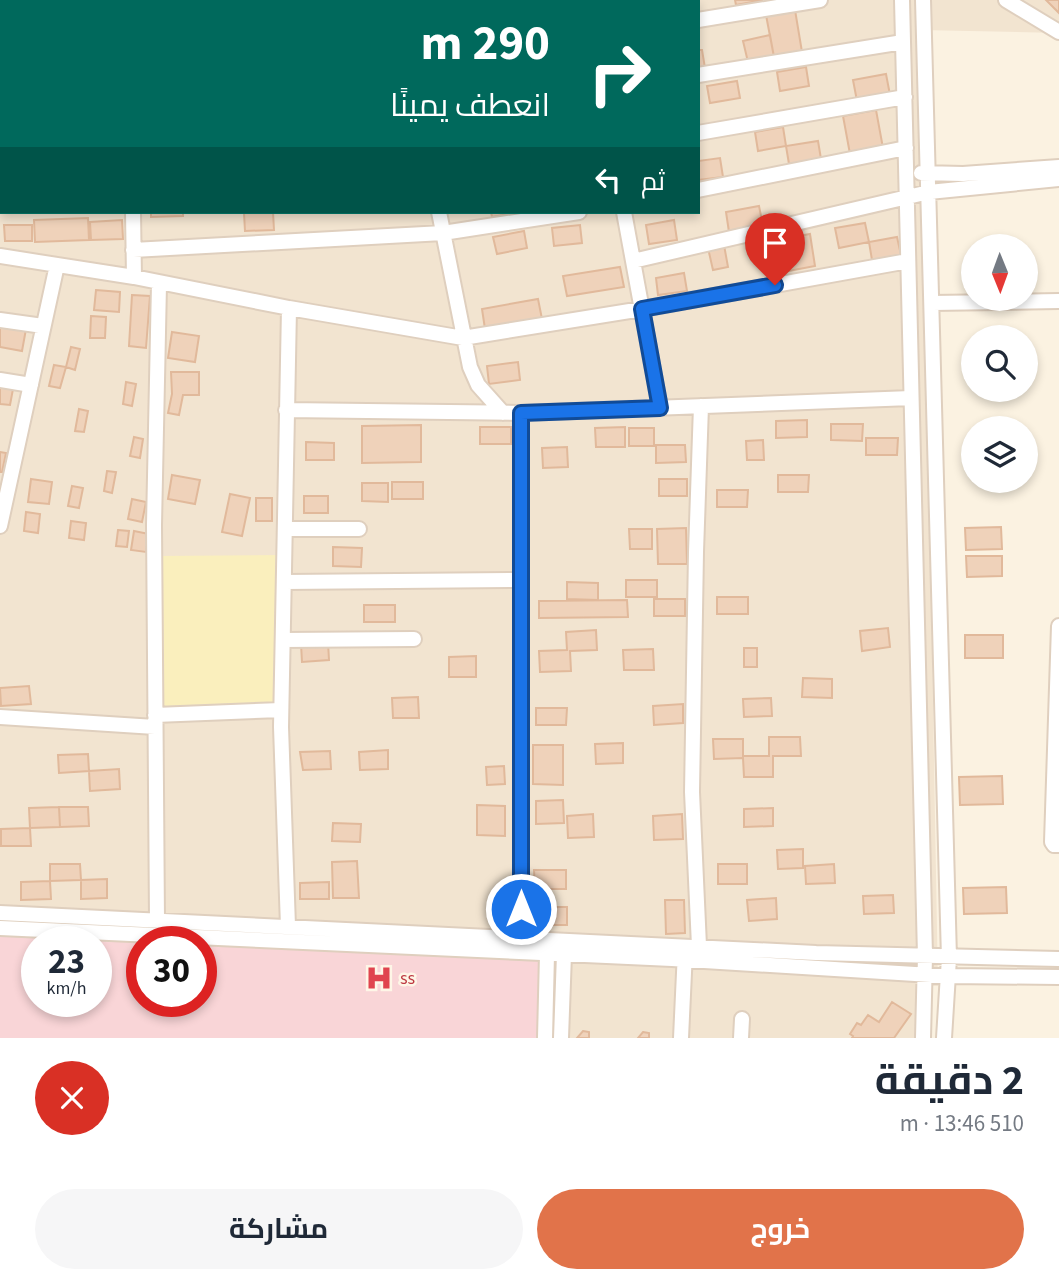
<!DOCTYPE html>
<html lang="ar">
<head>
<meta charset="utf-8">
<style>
	:root { --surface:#fff; --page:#f6f6f7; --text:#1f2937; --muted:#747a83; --accent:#e1734a }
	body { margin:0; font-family:"Source Sans 3",Cairo,sans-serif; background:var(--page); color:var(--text); direction:rtl; height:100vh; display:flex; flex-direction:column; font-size:26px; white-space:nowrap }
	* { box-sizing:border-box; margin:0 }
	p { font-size:23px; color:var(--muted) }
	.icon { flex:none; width:38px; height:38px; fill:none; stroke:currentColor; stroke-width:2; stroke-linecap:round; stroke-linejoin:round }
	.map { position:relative; height:1038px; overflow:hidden; direction:ltr }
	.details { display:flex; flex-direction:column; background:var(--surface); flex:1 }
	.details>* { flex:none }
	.top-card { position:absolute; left:0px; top:0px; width:700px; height:214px; box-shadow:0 4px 10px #0003; direction:rtl; background:#00695c; color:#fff; overflow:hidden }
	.needle { width:46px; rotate:179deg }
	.buttons { position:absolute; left:961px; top:234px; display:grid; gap:14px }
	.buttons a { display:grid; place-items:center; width:77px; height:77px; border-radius:50%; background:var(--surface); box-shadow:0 4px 10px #0003; font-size:35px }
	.speed { position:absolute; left:21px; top:926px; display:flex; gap:14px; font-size:35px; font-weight:700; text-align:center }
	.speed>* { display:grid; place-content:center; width:91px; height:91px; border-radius:50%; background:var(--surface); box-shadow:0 4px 10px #0003; line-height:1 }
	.speed small { font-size:18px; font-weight:400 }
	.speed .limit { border:10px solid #d22; background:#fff; color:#111 }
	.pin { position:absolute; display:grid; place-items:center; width:60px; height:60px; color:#fff; margin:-72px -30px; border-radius:50% 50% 50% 0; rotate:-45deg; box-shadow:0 0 7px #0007 }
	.pin .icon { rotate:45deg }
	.me { position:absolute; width:77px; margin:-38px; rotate:0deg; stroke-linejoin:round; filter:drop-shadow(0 0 5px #0008) }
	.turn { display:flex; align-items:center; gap:24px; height:147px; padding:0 35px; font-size:32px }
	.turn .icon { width:91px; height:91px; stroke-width:2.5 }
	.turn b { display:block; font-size:49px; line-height:60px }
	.then { display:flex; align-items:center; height:66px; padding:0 35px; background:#0003; gap:14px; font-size:26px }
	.round { display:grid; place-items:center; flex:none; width:74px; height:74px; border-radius:37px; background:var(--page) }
	.overview { display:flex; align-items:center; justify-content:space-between; height:119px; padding:0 35px }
	h1 { font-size:42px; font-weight:700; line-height:52px }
	.action { display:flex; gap:14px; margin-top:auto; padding:14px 35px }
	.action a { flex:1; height:80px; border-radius:42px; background:var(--accent); color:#fff; font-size:28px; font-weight:700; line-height:80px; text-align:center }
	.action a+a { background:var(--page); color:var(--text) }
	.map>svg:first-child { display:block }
	.residential { fill:#f2e4d0; fill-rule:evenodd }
	.medical { fill:#f9d5d7; fill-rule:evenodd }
	.sand { fill:#faefbd }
	.building { fill:#efd2ba; stroke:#e1b99b; stroke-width:2 }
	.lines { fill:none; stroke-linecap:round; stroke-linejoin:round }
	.minor-casing { stroke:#dfcfbe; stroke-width:18 }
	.minor { stroke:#fff; stroke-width:14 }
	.route-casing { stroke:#114b97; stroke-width:18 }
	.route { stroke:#1a73e8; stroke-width:12 }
	.labels { text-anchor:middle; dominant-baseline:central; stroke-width:5; stroke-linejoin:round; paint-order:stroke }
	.health-label { font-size:18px; fill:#be3a42; stroke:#fef6e7; text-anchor:start }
</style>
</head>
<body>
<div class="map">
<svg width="1059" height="1038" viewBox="0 0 1059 1038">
	<rect width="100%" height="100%" fill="#fbf2e1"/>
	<!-- residential -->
	<path class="residential" d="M0 0H1059V33L921 30 938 986H922L921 1038H564L565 985 480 984 201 942H37L0 950ZM2 2H698V212H2Z"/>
	<!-- medical -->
	<path class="medical" d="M0 918 564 954 541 1038H0ZM37 942H96V1001H37ZM142 942H201V1001H142Z"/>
	<!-- sand -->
	<path class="sand" d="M281 555V710L155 715 156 556Z"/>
	<!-- building -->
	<path class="building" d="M1 0H32V2H2L0 18Z
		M154 0H183V2H154Z
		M239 0H270V2H239Z
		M422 0H455V1L422 2Z
		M735 0H763L736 5Z
		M1046 0H1059V13Z
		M795 10 802 52 774 57 766 15Z
		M770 35 774 57 748 62 743 41Z
		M698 50H702L705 68 698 69Z
		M806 67 809 86 780 91 777 72Z
		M886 74 890 95 857 101 853 80Z
		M737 81 740 98 710 103 707 86Z
		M876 110 883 148 850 154 843 116Z
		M783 127 786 146 758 151 755 132Z
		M818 141 821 159 789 164 786 146Z
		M720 158 723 177 698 180V161Z
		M759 206 763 226 729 232 726 212Z
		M151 212H183V216L151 217Z
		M273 212 274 230 245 231 244 213Z
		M491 212H519L492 217Z
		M88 218 89 240 35 242 34 220Z
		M122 220 123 239 91 240 90 222Z
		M674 220 677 240 649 244 646 225Z
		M865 223 869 242 839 248 835 228Z
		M4 225H32V241H5Z
		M580 225 582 243 554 246 552 228Z
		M524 231 527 248 497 254 493 237Z
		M810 234 815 266 783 272 777 240Z
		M897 237 901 255 872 260 869 242Z
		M724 245 728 267 713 270 708 248Z
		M620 267 624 287 567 296 563 276Z
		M684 273 687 291 658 295 656 278Z
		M96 290 120 292 119 312 94 310Z
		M132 295 150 296 146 348 129 346Z
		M538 299 542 319 485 329 482 309Z
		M91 316 106 317 105 338H90Z
		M0 324 26 329 22 351 0 347Z
		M172 332 199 336 195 362 168 358Z
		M71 347 80 349 75 370 66 367Z
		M518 362 520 380 489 384 487 366Z
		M54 365 66 367 60 388 49 386Z
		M171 372H199V395H183L179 415 168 413 172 394Z
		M126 382 136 384 132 406 123 404Z
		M0 387 13 389 10 405 0 404Z
		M79 409 88 411 84 432 75 431Z
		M807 420V437L776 438V421Z
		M831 424H863L862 441 831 440Z
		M421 425V462L362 463V426Z
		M480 427H511V444H480Z
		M625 427V447H596L595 428Z
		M629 428H654V446H629Z
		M134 437 143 439 140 458 130 456Z
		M866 438H898L897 455H866Z
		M763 440 764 460H747L746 441Z
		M306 442 334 443V460H306Z
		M656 445H685L686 462 656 463Z
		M567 447 568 467 543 468 542 448Z
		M0 452 6 453 2 472H0Z
		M107 471 116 472 112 493 104 491Z
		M172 475 200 480 195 504 168 499Z
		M778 475H809L808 492H778Z
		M31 479 52 482 49 504 28 502Z
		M659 479H687V496H659Z
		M392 482H423V499H392Z
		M362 483H388V502L362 501Z
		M72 486 83 488 79 508 68 506Z
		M717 490H748L747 507H717Z
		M230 494 250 498 242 536 222 532Z
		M304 496H328V513H304Z
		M256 498H272V521H256Z
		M132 499 146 502 142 522 128 519Z
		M26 512 40 514 38 533 24 531Z
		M71 521 86 523 84 540 69 538Z
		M1001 527 1002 549 966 550 965 528Z
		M686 528 687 564H658L657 529Z
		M629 529H652V549H630Z
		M118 530 129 531 127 547 116 546Z
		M134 531 149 534 146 552 131 550Z
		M333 547 362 548 361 567 333 566Z
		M966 556H1002V576L967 577Z
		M626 580H657V597H626Z
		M567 582 598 583V600L567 599Z
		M717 597H748V614H717Z
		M654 599H685V616H654Z
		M627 600 628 617 539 618V601Z
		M364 605H395V622H364Z
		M888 628 890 647 862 651 860 631Z
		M596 630 597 650 570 651 571 671 540 672 539 651 567 650 566 632Z
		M965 635H1003V658H965Z
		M328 642 329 660 302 662 301 644Z
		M744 648H757V667H744Z
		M653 649 654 670H624L623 650Z
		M476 656V677H449V657Z
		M803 678 832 679V698L802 697Z
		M29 686 31 704 1 706 0 688Z
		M418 697 419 718H393L392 698Z
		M771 698 772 716 744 717 743 699Z
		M683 704V723L654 725 653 706Z
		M536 708H567L566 725H536Z
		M769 737H800L801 756H773V777H744L743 758 714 759 713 739H743V756H769Z
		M623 743V763L596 764 595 744Z
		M533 745H563V785L533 784Z
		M388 750V769L360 770 359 752Z
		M330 751 331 769 303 770 300 752Z
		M88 754 89 771 59 773 58 755Z
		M504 766 505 784 487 785 486 767Z
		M119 769 120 789 90 791 89 771Z
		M1002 776 1003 804 960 805 959 777Z
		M563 800 564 823 536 824V801Z
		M477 805 505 806V836L477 835Z
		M59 807H88L89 826 60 827Z
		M59 807 60 827 30 828 29 808Z
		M773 808V826L744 827V809Z
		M593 814 594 837 568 838 567 816Z
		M682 814 683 839 654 840 653 816Z
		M333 823 361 824 360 842 332 841Z
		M30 828 31 846H1V829Z
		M803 849V868L778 869 777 850Z
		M357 861 359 898H333L332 862Z
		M50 864H80L81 880 50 881Z
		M718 864H747V884H718Z
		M834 864 835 883 806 884 805 866Z
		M534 870H566V889H535Z
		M107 879V898L81 899V880Z
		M50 881 51 899 21 900V882Z
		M329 882V899H300V883Z
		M1006 887 1007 913 964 914 963 888Z
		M893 895 894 913 864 914 863 896Z
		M776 898 777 919 749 921 747 900Z
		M665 900H684L685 933 666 934Z
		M552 907H567V925H552Z
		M892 1002 911 1014 894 1038H852L853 1036 850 1034 857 1023 861 1025 868 1015 879 1022Z
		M583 1031 589 1032V1038H577Z
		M643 1032 649 1033V1038H638Z"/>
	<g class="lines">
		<!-- minor casing -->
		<g class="minor-casing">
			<path id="minor" d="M131 0V2
				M398 0V2
				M582 0 583 2
				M902 0 925 956 923 1038
				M923 0 949 958 944 1038
				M1006 0 1059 32
				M497 2 506 0
				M698 20 820 0
				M0 26H2
				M698 75 903 42
				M0 89 2 88
				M698 133 905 97
				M0 147H2
				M921 173 963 174 1059 167
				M698 190 906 148
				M0 202H2
				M133 212 134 277
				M439 212 470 367 478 385 503 413
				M624 212 660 408
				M133 250 443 233 579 212
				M0 256 134 277 289 308 463 338 642 309 908 261
				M633 261 929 192 1059 179
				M932 303 1059 301
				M0 320 43 326
				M0 380 31 385
				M286 410 521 413 911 398
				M0 526 57 265
				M285 529H359
				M284 582 520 580
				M1059 626 1052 842 1054 845H1059
				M283 640 414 639
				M155 715 281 710
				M0 717 155 727
				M0 913 816 953 1059 959
				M157 920 154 525 159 284
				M288 926 281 727 289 308
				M0 928 672 959 947 976 1059 977
				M521 944V413
				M699 946 692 792 696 552 701 406
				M545 1038 547 954
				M561 1038 564 954
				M681 1038 685 951
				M741 1038 742 1019"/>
		</g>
		<!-- minor -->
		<use href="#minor" class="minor"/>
	</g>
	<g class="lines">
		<!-- route casing -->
		<g class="route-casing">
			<path id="route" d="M521 909V413L660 408 642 309 775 285"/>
		</g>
		<!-- route -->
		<use href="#route" class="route"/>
	</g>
	<!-- icons -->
	<defs>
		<g id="hospital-bare" transform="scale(2.1)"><path d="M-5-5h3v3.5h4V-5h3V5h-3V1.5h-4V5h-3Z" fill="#e0444e" stroke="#fef6e7" stroke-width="2.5" paint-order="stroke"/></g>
	</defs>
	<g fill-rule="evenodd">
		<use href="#hospital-bare" x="379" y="978"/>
	</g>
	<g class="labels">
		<!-- health labels -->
		<g class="health-label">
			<text x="400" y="978">ss</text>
		</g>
	</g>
</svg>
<div class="buttons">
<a><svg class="needle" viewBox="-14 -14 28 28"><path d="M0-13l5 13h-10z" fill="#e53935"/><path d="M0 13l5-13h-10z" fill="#747a83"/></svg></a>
<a><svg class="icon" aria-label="search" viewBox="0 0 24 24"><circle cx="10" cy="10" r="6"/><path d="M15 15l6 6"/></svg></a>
<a><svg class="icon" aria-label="layers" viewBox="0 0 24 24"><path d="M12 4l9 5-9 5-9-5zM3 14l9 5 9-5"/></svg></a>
</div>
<div class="speed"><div>23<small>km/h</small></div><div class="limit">30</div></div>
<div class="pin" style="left:775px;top:285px;background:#d93025"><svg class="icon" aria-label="arrive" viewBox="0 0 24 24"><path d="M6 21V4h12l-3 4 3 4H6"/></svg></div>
<svg class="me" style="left:521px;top:909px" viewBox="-20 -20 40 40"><circle r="17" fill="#1a73e8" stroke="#fff" stroke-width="3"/><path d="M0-11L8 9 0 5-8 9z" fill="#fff"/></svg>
<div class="top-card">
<div class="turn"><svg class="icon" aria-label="right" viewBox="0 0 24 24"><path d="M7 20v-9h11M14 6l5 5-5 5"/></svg><div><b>290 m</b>انعطف يمينًا</div></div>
<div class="then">ثم<svg class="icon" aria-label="left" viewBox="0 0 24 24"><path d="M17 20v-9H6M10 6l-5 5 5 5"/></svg></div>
</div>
</div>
<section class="details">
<div class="overview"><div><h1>2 دقيقة</h1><p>510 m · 13:46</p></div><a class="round" style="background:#d93025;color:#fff"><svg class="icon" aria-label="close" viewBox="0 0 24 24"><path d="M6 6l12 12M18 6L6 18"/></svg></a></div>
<div class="action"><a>خروج</a><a>مشاركة</a></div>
</section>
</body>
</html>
